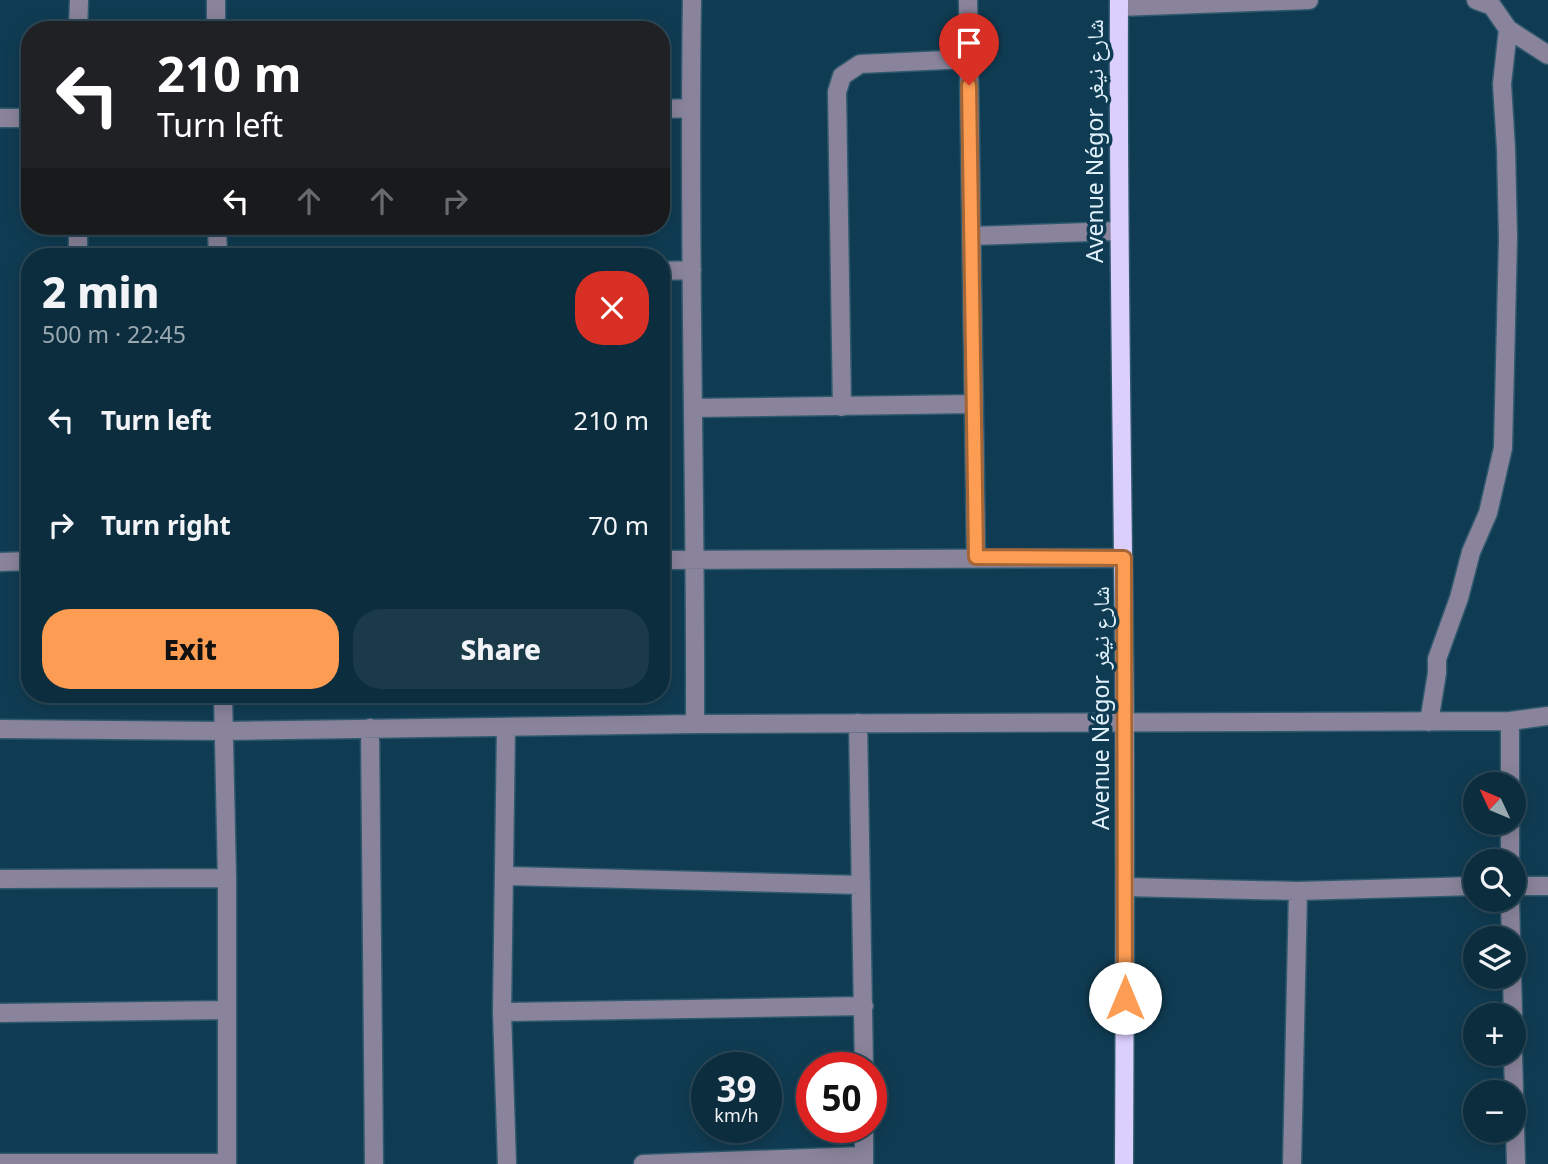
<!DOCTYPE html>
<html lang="en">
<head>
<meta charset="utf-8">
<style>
	:root { --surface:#0c2d3e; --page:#1a3949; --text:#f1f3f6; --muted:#9aa8b0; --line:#2c4958; --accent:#fc9d53 }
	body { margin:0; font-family:"Noto Sans","Noto Naskh Arabic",sans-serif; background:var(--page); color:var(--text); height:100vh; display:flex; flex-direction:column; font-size:26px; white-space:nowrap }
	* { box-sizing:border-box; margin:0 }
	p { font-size:23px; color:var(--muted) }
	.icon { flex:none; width:38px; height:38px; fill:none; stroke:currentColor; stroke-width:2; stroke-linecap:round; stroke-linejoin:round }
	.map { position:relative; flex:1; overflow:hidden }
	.sheet { position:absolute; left:21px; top:248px; width:649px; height:455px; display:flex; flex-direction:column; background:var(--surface); border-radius:28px; box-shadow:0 4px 18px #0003,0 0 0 2px var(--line) }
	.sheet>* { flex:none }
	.banner { position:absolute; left:21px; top:21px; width:649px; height:214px; border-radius:28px; box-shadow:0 4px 18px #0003,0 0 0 2px var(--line); background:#202124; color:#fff; overflow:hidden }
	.needle { width:46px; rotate:314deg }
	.buttons { position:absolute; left:1463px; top:772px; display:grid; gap:14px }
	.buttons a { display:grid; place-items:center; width:63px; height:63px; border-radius:50%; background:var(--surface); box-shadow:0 4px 18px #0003,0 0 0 2px var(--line); font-size:35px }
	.speed { position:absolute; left:691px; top:1052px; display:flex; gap:14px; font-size:35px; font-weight:700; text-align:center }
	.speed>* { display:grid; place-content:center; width:91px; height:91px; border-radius:50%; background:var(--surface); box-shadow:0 4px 18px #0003,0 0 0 2px var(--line); line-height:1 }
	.speed small { font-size:18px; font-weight:400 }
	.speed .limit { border:10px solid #d22; background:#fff; color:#111 }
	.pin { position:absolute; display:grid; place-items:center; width:60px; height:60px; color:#fff; margin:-72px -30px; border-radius:50% 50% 50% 0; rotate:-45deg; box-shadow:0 0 7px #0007 }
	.pin .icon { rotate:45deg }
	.me { position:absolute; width:77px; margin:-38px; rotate:0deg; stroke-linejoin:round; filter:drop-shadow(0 0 5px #0008) }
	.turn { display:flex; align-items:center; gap:24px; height:147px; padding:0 21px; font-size:32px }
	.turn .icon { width:91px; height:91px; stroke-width:2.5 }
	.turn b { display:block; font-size:49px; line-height:60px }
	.lanes { display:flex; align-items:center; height:66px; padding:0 21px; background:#0003; justify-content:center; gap:35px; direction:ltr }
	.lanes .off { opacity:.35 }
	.round { display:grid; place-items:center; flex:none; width:74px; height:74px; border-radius:28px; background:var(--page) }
	.head { display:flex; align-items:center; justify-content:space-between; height:119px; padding:0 21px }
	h1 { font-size:42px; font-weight:800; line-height:52px }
	.primary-button { display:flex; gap:14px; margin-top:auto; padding:14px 21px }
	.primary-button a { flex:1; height:80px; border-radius:28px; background:var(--accent); color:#111; font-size:28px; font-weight:800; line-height:80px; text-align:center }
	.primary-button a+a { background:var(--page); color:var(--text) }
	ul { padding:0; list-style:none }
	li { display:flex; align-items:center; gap:21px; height:105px; padding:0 21px }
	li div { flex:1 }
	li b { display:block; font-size:26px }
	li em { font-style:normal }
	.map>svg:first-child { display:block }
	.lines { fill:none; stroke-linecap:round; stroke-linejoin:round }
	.minor-casing { stroke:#31596e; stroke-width:21 }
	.major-casing { stroke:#31596e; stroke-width:21 }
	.minor { stroke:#89849b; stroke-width:18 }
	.major { stroke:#dbcffe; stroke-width:18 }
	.route-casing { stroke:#a46636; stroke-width:18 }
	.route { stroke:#fc9d53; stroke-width:12 }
	.labels { text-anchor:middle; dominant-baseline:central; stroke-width:7; stroke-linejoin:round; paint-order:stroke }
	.street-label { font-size:23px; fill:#e0f0fb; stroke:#103c53 }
</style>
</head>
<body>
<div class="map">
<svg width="1548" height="1164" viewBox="0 0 1548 1164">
	<rect width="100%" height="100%" fill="#103c53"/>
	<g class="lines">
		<!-- minor casing -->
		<g class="minor-casing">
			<path id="minor" d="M692 0C688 241 696 482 695 724
				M968 0 976 557
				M1476 0 1492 6 1508 29 1548 55
				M1119 7 1309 0
				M78 30 79 0
				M216 30V0
				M662 109 690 108
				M0 118H30
				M217 226 218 257
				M972 236 1118 231
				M78 257V226
				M662 271 692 270
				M842 407 837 92 842 76 860 64 968 59
				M694 408 973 404
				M662 560 1123 558
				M0 562 30 561
				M223 695 227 878V1164
				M1429 722 1437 673V659L1459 598 1471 552 1488 513 1503 448 1508 238 1506 149 1502 84 1508 29
				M858 723 864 1068
				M506 727 502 1012 507 1164
				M370 728 374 1164
				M0 729 224 731 695 724 1510 721 1548 716
				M1510 784V721
				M1510 861V822
				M504 876 861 885
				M0 879 227 878
				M1514 886H1548
				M1125 887 1298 891 1475 886
				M1510 900 1511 938
				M1512 976 1513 1015
				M502 1012 864 1006
				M0 1013 227 1010
				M1513 1054 1516 1164
				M864 1127V1164
				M0 1163H227
				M643 1164 864 1156
				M1292 1164 1298 891"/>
		</g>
		<!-- major casing -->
		<g class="major-casing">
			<path id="major" d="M1119 0C1118 185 1121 370 1123 556 1126 758 1125 961 1124 1164"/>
		</g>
		<!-- minor -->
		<use href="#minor" class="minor"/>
		<!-- major -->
		<use href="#major" class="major"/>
	</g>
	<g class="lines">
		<!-- route casing -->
		<g class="route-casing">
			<path id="route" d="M969 85 976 557 1124 558 1125 998"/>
		</g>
		<!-- route -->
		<use href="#route" class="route"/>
	</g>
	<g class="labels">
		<!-- street labels -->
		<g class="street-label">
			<text transform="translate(1094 141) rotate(-90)">Avenue Négor شارع نيغر</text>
			<text transform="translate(1100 708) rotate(-90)">Avenue Négor شارع نيغر</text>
		</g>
	</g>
</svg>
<div class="buttons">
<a><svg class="needle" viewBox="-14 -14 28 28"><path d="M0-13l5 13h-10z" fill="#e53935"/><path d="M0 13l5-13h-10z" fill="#9aa8b0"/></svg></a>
<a><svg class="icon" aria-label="search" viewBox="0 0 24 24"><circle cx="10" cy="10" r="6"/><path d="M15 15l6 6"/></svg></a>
<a><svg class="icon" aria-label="layers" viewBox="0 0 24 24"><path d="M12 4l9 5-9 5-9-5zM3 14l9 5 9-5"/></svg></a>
<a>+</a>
<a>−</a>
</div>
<div class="speed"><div>39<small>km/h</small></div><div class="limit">50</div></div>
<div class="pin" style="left:969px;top:85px;background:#d93025"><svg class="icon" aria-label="arrive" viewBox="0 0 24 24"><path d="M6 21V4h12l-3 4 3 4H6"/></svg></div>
<svg class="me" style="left:1125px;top:998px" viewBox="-20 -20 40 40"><circle r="19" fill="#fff"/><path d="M0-13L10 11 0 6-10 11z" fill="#fc9d53"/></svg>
<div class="banner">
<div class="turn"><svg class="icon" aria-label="left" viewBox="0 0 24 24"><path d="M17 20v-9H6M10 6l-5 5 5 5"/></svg><div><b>210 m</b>Turn left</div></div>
<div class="lanes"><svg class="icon" aria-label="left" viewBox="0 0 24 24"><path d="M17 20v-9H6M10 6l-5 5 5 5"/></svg><svg class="icon off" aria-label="ahead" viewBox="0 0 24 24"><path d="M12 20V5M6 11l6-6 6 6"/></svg><svg class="icon off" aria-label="ahead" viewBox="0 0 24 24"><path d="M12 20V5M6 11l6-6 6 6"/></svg><svg class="icon off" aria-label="right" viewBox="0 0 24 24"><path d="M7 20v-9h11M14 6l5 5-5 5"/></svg></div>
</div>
<section class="sheet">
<div class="head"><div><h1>2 min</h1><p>500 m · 22:45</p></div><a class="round" style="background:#d93025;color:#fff"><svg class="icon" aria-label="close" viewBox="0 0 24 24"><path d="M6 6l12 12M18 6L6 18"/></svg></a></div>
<ul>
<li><svg class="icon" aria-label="left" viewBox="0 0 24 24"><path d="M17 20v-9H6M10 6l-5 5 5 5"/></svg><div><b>Turn left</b></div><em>210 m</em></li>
<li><svg class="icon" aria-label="right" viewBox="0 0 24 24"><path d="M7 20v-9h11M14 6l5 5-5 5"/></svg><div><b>Turn right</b></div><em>70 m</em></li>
</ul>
<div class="primary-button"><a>Exit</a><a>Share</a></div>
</section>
</div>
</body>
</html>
